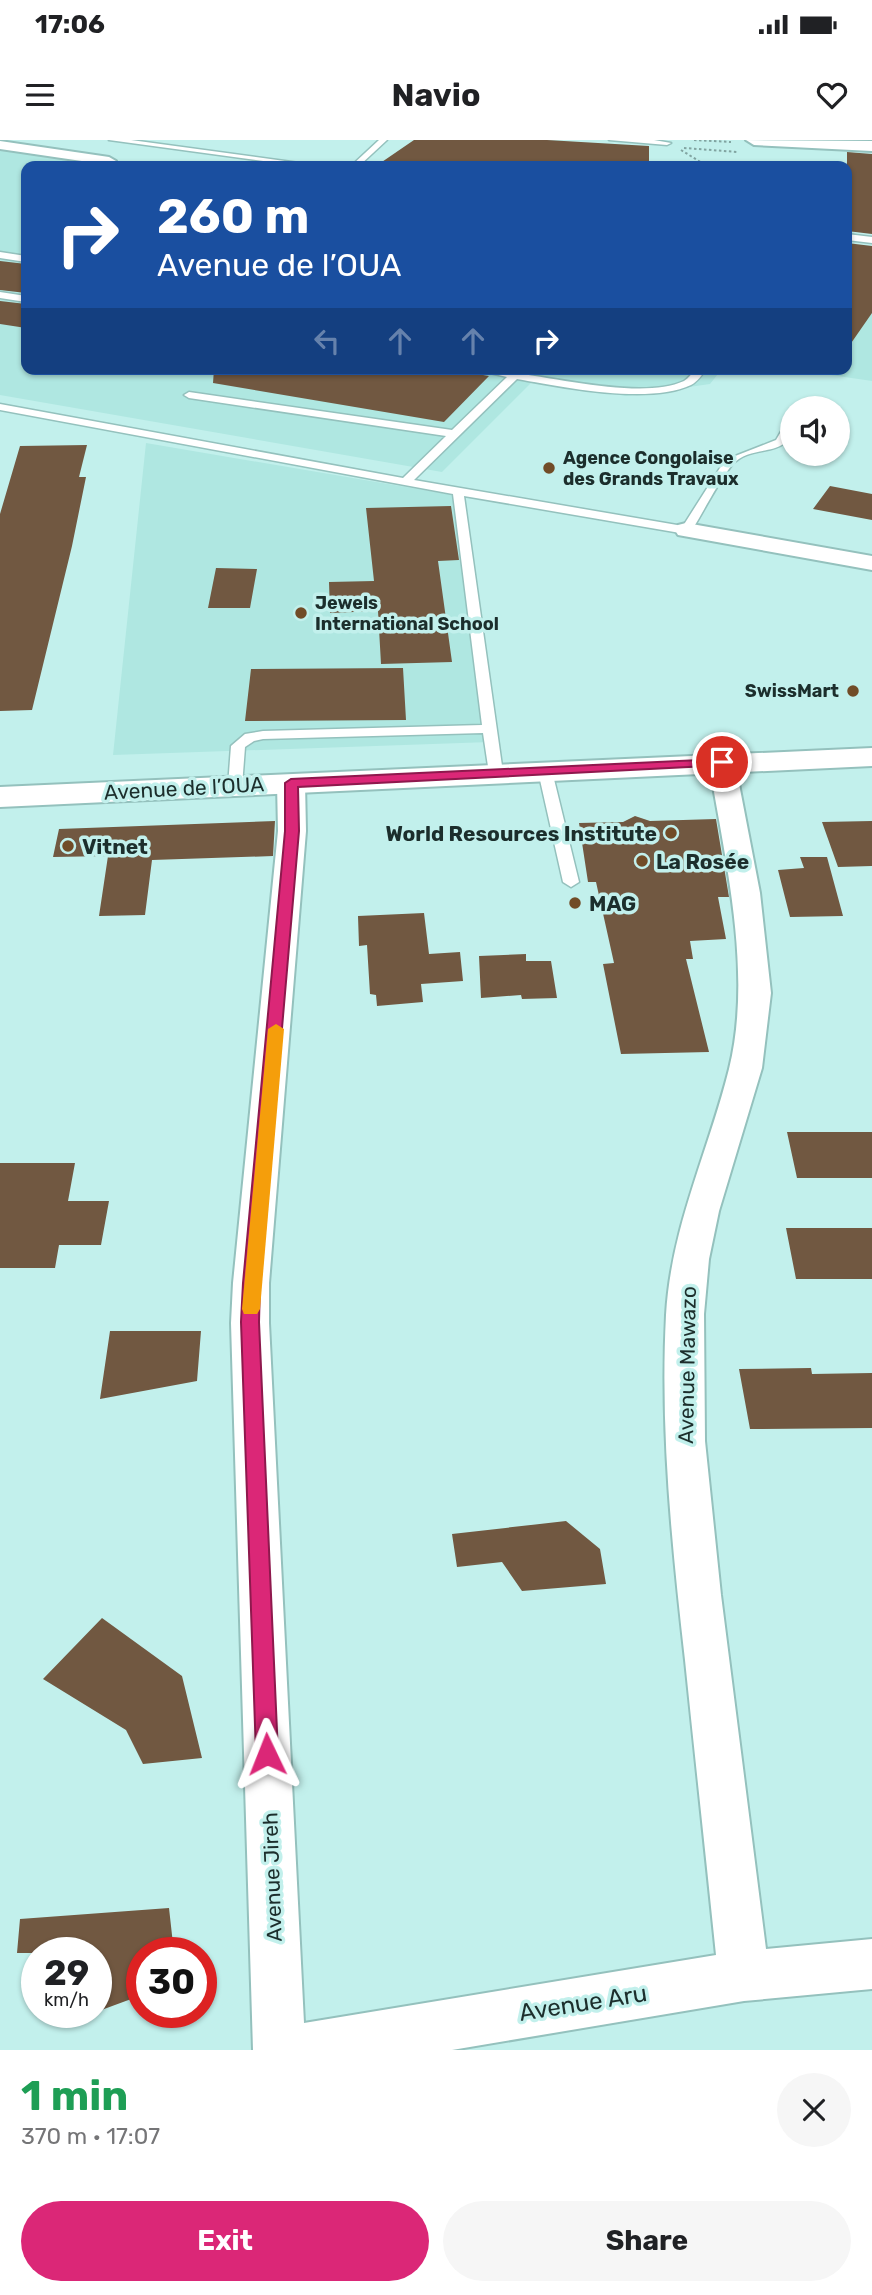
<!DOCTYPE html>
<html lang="en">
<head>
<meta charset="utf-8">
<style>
	:root { --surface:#fff; --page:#f6f6f6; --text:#202124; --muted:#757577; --accent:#db2777 }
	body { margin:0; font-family:Rubik,sans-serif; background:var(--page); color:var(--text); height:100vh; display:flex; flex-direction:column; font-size:26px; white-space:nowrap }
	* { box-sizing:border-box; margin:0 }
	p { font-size:23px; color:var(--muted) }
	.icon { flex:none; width:38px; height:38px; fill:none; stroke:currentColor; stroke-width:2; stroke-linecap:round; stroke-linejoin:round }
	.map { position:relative; height:1910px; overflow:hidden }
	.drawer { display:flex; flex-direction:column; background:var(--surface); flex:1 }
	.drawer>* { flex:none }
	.hud { position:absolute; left:21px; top:21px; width:831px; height:214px; border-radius:14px; box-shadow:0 2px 5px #0004; background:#1a4fa0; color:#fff; overflow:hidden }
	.controls { position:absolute; left:780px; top:256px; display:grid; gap:14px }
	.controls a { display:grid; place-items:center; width:70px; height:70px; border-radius:50%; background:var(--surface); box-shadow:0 2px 5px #0004; font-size:35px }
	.speed { position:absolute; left:21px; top:1797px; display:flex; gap:14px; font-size:35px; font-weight:700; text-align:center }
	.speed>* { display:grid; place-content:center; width:91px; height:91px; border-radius:50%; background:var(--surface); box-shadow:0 2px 5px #0004; line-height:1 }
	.speed small { font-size:18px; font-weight:400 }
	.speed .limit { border:10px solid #d22; background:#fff; color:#111 }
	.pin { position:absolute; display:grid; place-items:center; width:60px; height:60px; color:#fff; margin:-30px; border:4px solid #fff; border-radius:50%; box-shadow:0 2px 7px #0007 }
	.me { position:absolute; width:77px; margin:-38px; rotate:358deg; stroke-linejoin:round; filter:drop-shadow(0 0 5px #0008) }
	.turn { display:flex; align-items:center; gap:24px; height:147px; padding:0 21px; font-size:32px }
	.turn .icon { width:91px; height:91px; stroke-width:2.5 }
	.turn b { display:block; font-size:49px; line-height:60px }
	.lanes { display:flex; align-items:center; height:66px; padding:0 21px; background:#0003; justify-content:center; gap:35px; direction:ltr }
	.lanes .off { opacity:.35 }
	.round { display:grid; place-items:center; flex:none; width:74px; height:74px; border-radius:37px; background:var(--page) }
	.overview { display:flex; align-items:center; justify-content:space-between; height:119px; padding:0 21px }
	h1 { font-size:42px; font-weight:700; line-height:52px; color:#1e9e55 }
	.action { display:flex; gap:14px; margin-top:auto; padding:14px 21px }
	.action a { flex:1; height:80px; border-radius:42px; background:var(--accent); color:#fff; font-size:28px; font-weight:700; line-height:80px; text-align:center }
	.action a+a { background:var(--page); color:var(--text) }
	.status { display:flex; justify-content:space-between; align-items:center; height:49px; padding:0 35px; background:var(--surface); direction:ltr }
	.status svg { height:19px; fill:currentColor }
	header { display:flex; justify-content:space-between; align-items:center; height:91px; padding:0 21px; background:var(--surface); font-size:32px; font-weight:700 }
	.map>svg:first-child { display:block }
	.built { fill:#afe7e1 }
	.building { fill:#715841 }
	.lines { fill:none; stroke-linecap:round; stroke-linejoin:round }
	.service-casing { stroke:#94c1bd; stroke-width:3 }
	.minor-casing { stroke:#94c1bd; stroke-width:4 }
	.secondary-casing { stroke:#94c1bd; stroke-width:4 }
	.primary-casing { stroke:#94c1bd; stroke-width:4 }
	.path { stroke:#81a4a1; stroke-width:2; stroke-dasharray:2.5 2.5; stroke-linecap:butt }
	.service { fill:#fff; fill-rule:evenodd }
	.minor { fill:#fff; fill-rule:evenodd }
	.secondary { fill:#fff; fill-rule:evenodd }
	.primary { fill:#fff; fill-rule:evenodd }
	.route { fill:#db2777; stroke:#8e194d; stroke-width:2 }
	.slow { fill:#f59e0b }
	.poi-dot { fill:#714c27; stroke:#c2f0ec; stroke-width:2.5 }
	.labels { text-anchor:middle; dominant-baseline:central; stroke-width:7; stroke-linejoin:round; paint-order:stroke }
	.far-poi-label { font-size:18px; font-weight:bold; fill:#1c2e2c; stroke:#c2f0ec; text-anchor:start }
	.street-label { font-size:21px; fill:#1c2e2c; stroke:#c2f0ec }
	.poi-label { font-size:21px; font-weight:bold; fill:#1c2e2c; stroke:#c2f0ec; text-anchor:start }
	.near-street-label { font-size:24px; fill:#1c2e2c; stroke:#c2f0ec }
</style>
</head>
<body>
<div class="status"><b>17:06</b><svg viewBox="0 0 49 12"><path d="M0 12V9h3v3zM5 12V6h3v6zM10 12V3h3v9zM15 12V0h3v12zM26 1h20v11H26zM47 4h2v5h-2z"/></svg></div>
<header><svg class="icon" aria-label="menu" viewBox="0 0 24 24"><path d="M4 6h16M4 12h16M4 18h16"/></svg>Navio<svg class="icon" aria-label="heart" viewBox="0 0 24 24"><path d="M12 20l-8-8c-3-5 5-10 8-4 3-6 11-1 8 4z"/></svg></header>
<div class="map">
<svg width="872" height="1910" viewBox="0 0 872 1910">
	<rect width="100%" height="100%" fill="#c2f0ec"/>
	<!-- built -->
	<path class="built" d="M0 7 142 26H26V229H722L710 244 626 256 532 242 442 332 0 255Z
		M847 104 872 107V241L790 229H847Z
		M146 303 459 356 490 602 113 615Z"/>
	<!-- building -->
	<path class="building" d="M414 0H547L649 6V26H376Z
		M847 12 872 14V94L847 91Z
		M847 103 872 106V173L847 209Z
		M0 121 26 124V153L0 150Z
		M0 161 26 164V188L0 184Z
		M214 229H448L489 236 444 282 213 243Z
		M87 305 79 337H86L72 406 32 570 0 571V374L20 306Z
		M830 346 872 354V380L813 369Z
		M451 366 459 420 438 421 452 522 381 524 378 471 330 473 329 442 374 441 366 368Z
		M216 428 257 429 250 468H208Z
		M403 528 406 580 245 581 251 529Z
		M635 676 650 681 716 679 729 757H718L726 799 690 801 693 819H686L709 912 621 914 603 824 614 823 596 742H588L579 683 623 682Z
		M275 681 273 716 152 720 145 775 99 776 108 716 53 717 59 689Z
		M872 681V726L838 727 822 682Z
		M800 717H827L843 776 790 777 778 730 804 728Z
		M424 773 429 814 460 812 463 841 421 844 423 862 377 866 376 855 370 854 367 805 359 806 358 776Z
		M526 814V821H551L557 858 522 859 521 855 481 858 479 816Z
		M787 992H872V1038H797Z
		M0 1023H75L68 1061H109L101 1105H59L55 1128H0Z
		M786 1088H872V1139H796Z
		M110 1191H201L197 1241 100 1259Z
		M811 1228 812 1234 872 1233V1288L750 1289 739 1229Z
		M566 1381 600 1409 606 1444 522 1451 502 1422 457 1427 452 1394Z
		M102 1478 182 1536 202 1618 143 1624 126 1590 43 1539Z
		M169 1768 174 1813H142V1855L96 1872V1813H17L20 1779Z"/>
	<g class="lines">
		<!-- service casing -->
		<g class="service-casing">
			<path id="service" d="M109 0H131L321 26H300Z
				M379 0H387L359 26H351Z
				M609 0H654L671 3 667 5Z
				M847 94 872 97V103L847 100Z
				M0 112 26 116V122L0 118Z
				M0 152 26 156V162L0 158Z
				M473 229C528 229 636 263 684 241 689 238 692 233 695 229H706C702 235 697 242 691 245 649 265 562 247 517 239L414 340 683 386 725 320 776 300 789 278 793 277C793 324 754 300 732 325 717 344 705 369 692 390L686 394 464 356 503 633 501 636H491L489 633 483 593 263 599 254 601 245 607 242 646 235 650 230 649 228 646 231 606 245 594 263 591 482 585 453 354 0 270V264L403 338 446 296 189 258 184 255 189 252 452 290 507 237Z
				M799 263 803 264V268H793Z
				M545 627 552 631 579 742 571 747 563 742 538 631Z"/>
		</g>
		<!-- minor casing -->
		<g class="minor-casing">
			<path id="minor" d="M0 1 109 17 116 21 109 25 0 9Z
				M686 383 872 416V430L678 395 675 390 678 385Z
				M722 615 731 617 735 623 760 753 771 853 762 928 719 1071 709 1119 704 1174 705 1301 721 1455 766 1809 872 1799V1849L744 1861 452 1910H253L231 1183 233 1143 278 691 277 643 281 637 291 635 301 637 305 643 306 691 269 1143V1183L304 1883 716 1815C706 1717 695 1618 685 1520 672 1406 660 1290 666 1175 671 1087 708 1013 729 929 753 832 725 720 709 623L713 617Z"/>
		</g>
		<!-- secondary casing -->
		<g class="secondary-casing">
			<path id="secondary" d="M872 608V626L0 667V647Z"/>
		</g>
		<!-- primary casing -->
		<g class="primary-casing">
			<path id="primary" d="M746 0 872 1V11L754 5Z"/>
		</g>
		<!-- path -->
		<path class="path" d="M694 0 731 2
			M684 8 738 12
			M681 10 707 26"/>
		<!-- service -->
		<use href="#service" class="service"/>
		<!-- minor -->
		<use href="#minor" class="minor"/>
		<!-- secondary -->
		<use href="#secondary" class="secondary"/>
		<!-- primary -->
		<use href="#primary" class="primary"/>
	</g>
	<!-- route -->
	<path class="route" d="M722 619 727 620V625L298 647 299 691 260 1143 259 1182 278 1614 275 1621 267 1624 259 1621 256 1614 241 1182 243 1143 285 691V643L291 639Z"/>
	<!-- slow -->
	<path class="slow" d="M276 884 284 889 260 1169 257 1174H244L242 1169 268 889Z"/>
	<!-- markers -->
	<g class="poi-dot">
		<circle cx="549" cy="328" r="7"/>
		<circle cx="301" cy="473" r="7"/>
		<circle cx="853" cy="551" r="7"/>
		<circle cx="671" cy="693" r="7"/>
		<circle cx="68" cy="706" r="7"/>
		<circle cx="642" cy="721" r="7"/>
		<circle cx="575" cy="763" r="7"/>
	</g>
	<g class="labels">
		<!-- far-poi labels -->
		<g class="far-poi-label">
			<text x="563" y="318">Agence Congolaise<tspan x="563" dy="21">des Grands Travaux</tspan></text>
			<text x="315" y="463">Jewels<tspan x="315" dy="21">International School</tspan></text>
			<text x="839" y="551" text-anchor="end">SwissMart</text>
		</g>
		<!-- street labels -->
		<g class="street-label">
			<text transform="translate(184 648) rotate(-3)">Avenue de l’OUA</text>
			<text transform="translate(687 1225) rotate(-89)">Avenue Mawazo</text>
			<text transform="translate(272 1737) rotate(-92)">Avenue Jireh</text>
		</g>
		<!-- poi labels -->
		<g class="poi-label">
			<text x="657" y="693" text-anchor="end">World Resources Institute</text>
			<text x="82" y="706">Vitnet</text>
			<text x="656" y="721">La Rosée</text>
			<text x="589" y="763">MAG</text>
		</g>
		<!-- near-street labels -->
		<g class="near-street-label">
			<text transform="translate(583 1863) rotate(-9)">Avenue Aru</text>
		</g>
	</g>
</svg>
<div class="controls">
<a><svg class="icon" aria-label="sound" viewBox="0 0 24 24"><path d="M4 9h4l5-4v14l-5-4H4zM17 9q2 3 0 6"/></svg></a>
</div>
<div class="speed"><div>29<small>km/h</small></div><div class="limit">30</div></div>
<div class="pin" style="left:722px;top:622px;background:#d93025"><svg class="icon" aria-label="arrive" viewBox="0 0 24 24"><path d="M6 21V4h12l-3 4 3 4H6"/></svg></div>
<svg class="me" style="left:267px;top:1614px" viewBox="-20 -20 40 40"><path d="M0-17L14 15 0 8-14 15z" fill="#db2777" stroke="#fff" stroke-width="4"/></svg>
<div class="hud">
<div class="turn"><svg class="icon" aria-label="right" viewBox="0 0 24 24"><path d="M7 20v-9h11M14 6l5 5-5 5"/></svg><div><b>260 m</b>Avenue de l’OUA</div></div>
<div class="lanes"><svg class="icon off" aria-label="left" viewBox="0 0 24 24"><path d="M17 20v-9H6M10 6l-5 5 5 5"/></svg><svg class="icon off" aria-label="ahead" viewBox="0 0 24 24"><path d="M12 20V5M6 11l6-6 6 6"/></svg><svg class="icon off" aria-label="ahead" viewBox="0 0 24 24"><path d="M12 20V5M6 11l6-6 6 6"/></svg><svg class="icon" aria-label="right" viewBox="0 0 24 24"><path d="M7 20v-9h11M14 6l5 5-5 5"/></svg></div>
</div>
</div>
<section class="drawer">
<div class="overview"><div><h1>1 min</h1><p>370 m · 17:07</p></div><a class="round"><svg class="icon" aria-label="close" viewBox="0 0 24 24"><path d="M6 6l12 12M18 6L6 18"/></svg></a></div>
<div class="action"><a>Exit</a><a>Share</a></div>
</section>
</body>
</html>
